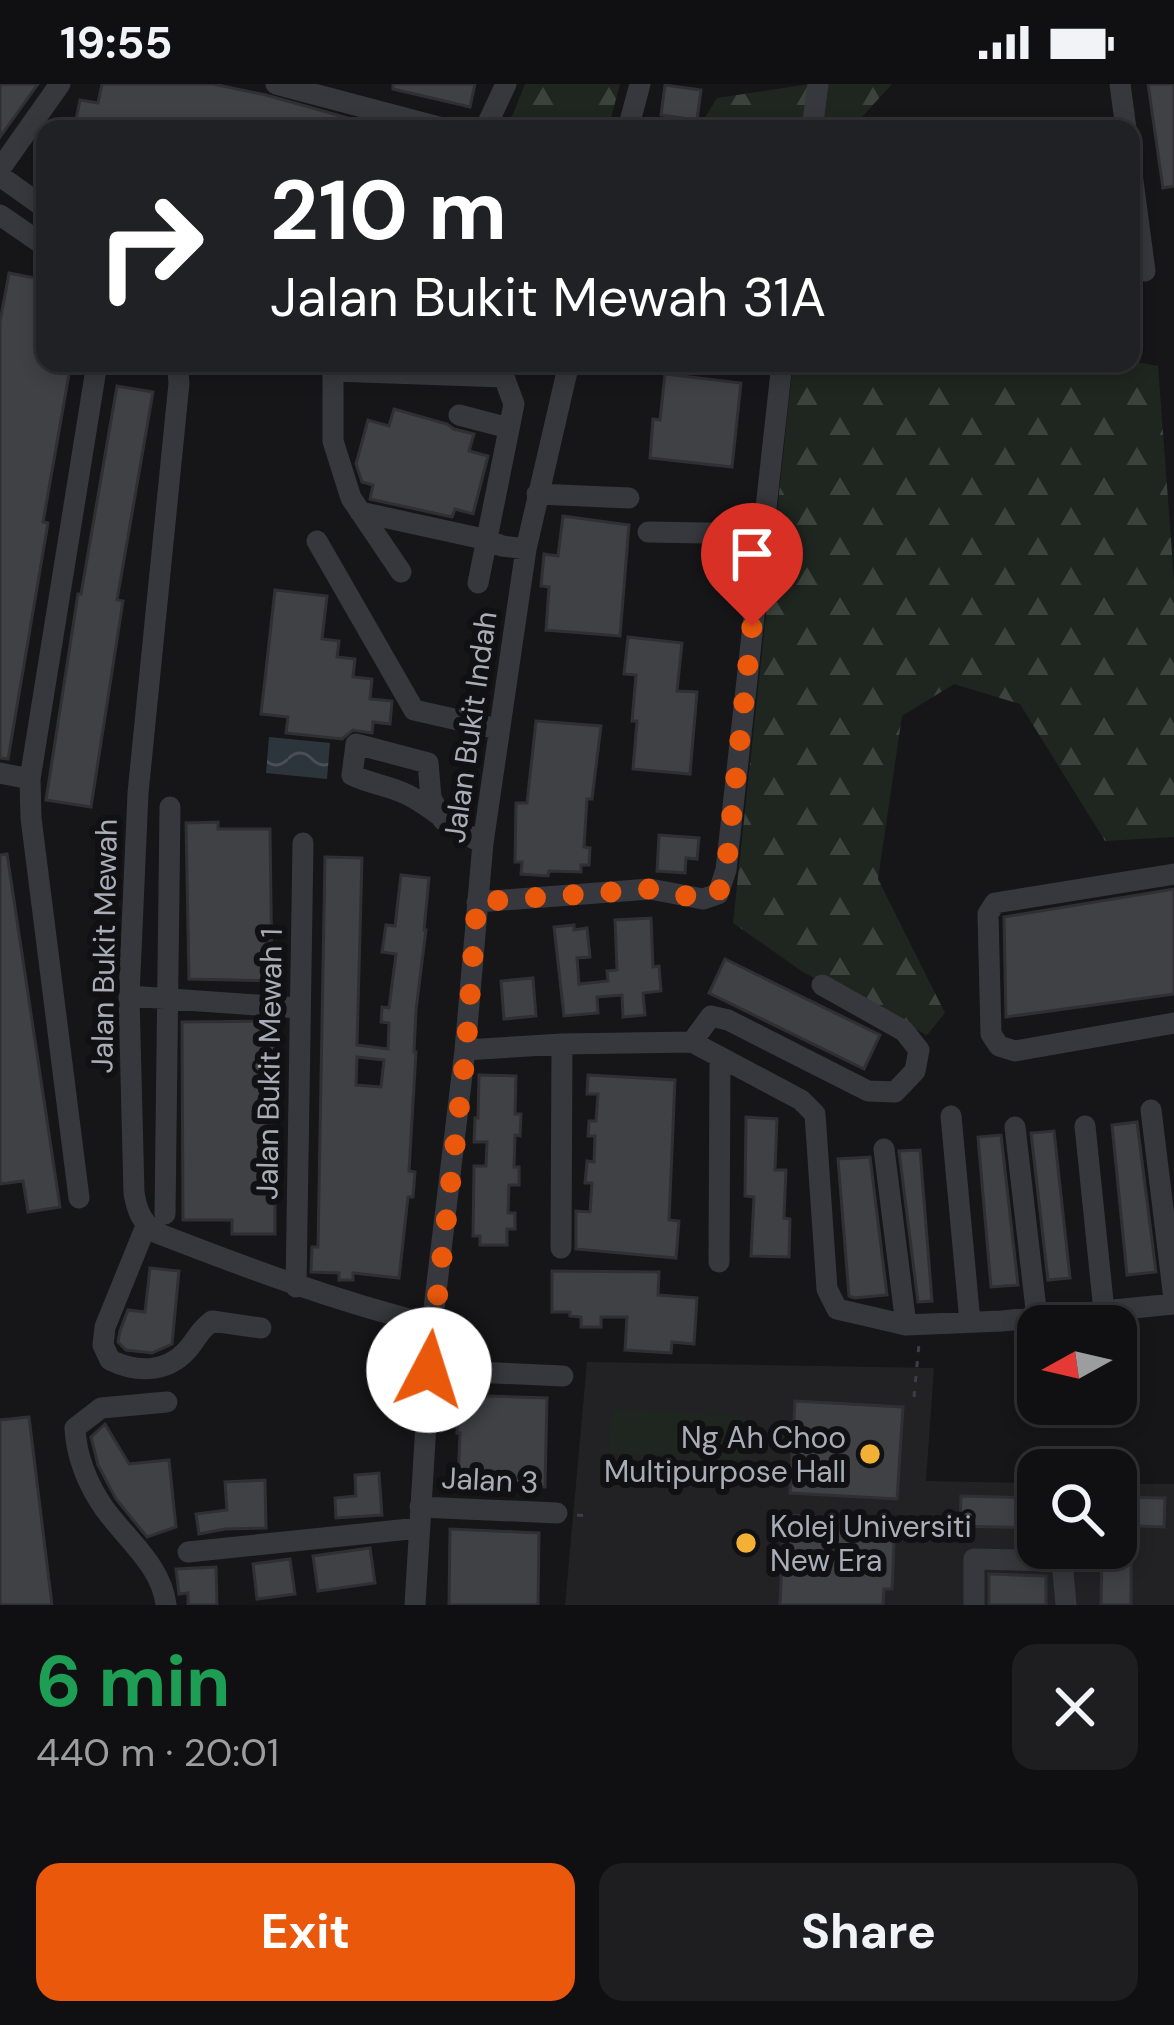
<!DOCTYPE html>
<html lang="en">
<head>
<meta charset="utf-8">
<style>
	:root { --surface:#101012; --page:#1e1e20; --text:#f1f3f6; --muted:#9c9d9f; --line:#303032; --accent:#ea580c }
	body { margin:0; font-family:"DM Sans",sans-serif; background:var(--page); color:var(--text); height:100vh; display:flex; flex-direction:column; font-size:45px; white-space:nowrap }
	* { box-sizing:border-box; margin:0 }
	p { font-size:39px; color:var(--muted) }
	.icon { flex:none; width:66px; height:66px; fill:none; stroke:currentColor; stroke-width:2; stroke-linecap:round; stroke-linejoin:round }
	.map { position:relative; height:1521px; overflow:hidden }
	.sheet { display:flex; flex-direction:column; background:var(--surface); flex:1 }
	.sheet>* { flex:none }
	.guide { position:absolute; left:36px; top:36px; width:1104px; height:252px; border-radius:24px; box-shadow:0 6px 18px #0003,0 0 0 3px var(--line); background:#202124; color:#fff; overflow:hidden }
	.needle { width:78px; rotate:262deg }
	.buttons { position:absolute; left:1017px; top:1221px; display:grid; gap:24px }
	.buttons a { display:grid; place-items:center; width:120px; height:120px; border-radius:24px; background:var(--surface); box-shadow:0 6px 18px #0003,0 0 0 3px var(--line); font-size:60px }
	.pin { position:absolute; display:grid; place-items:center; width:102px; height:102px; color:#fff; margin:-123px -51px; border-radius:50% 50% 50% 0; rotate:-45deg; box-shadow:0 0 12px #0007 }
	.pin .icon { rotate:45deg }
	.me { position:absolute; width:132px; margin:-66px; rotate:5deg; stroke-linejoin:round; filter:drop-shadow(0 0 9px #0008) }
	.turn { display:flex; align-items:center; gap:42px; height:252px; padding:0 36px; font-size:54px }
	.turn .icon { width:156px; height:156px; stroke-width:2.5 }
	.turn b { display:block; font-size:84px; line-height:102px }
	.round { display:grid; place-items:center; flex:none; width:126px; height:126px; border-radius:24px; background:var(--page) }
	.headline { display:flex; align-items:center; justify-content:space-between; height:204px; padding:0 36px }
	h1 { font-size:72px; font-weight:700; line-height:90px; color:#1e9e55 }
	.cta { display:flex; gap:24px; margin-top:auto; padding:24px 36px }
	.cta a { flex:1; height:138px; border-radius:24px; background:var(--accent); color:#fff; font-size:48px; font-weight:700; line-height:138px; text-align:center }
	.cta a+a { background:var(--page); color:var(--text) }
	.status { display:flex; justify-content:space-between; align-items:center; height:84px; padding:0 60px; background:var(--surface); direction:ltr }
	.status svg { height:33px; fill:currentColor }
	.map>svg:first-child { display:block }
	.built { fill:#222225 }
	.forest { fill:url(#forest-firs) }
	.pitch { fill:#1e261f }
	.water { fill:url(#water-waves) }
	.building { fill:#404145; stroke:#303034; stroke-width:3; fill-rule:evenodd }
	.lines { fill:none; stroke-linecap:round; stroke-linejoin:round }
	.path { stroke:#3d3f44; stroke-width:3; stroke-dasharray:6 9; stroke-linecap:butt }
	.minor { stroke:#37383d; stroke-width:21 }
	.route { stroke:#ea580c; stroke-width:21; stroke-dasharray:0 37.8 }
	.poi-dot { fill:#f2b134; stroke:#111113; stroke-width:4.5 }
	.labels { text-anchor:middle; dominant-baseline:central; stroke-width:12; stroke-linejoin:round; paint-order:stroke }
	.street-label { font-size:30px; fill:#a8adb8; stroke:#111113 }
	.poi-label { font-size:30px; fill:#a8adb8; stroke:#111113; text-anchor:end }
</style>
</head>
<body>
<div class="status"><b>19:55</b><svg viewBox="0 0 49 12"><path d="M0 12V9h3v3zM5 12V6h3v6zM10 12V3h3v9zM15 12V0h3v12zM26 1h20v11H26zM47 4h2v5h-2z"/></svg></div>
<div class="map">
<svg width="1174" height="1521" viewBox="0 0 1174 1521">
	<defs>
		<pattern id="forest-firs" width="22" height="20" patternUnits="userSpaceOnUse" patternTransform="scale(3)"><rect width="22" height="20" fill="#1e261f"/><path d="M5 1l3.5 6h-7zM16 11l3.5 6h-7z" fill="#3c433d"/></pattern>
		<pattern id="water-waves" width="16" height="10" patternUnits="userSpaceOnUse" patternTransform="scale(3)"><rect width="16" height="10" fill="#2c353c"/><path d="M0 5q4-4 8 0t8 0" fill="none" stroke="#485056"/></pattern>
	</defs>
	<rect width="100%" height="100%" fill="#161618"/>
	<!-- built -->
	<path class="built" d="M587 1278 934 1284 926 1397 1038 1399V1464H1116V1400H1174V1521H565Z"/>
	<!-- forest -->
	<path class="forest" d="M525 0H620L608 45H507Z
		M810 0 804 45H698L717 14Z
		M823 0H892L851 45H819Z
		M1131 277 1158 282 1174 496V753L1105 757 1020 620 954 600 902 632 878 795 945 929 927 951 803 888 733 839 793 279Z
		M580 279H648L645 288 577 290Z"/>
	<!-- pitch -->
	<path class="pitch" d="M611 1325 747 1332 744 1376 609 1369Z"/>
	<!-- water -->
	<path class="water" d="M269 653 330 659 327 695 266 689Z"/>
	<!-- building -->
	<path class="building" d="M0 0H38L0 53Z
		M102 0H213L266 11 387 45H74L80 16 98 19Z
		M393 0H475L470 23 393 5Z
		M1148 0H1174V102L1163 104Z
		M665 1 701 6 697 36 661 31Z
		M9 189 45 196V279H71L43 438 48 439 8 675 0 674V238Z
		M665 290 741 299 732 383 650 374 653 335 660 336Z
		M117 302 153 308 117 516 123 517 91 723 46 716 78 510H81Z
		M394 325 447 340 454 345 474 350 469 367 488 372 473 430 455 425 452 433 370 415 373 401 362 398 356 380 368 336 389 342Z
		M563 432 629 441 620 552 546 546 549 503 541 502 544 470 558 472Z
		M275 506 327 512 322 555 339 557 337 573 355 575 353 593 372 595 370 615 392 617 390 640 373 638 372 649 353 646 342 655 286 649 288 633 261 630Z
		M628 553 682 559 677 607 697 608 690 690 633 685 637 637H632L636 591 624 590Z
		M536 637 601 642 592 715H587L584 763 590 764 589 781H581V788L549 787 548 792 521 790 522 778H515L516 719H527Z
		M218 738V745H270L272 897 189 895 186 739Z
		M659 751 699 754 697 775 686 774 685 789 657 787Z
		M7 770 60 1123 28 1128 23 1097 0 1100V771Z
		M325 773 362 774 357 961 388 965 389 939 381 938 382 923 389 924 396 870 382 868 386 841 395 842 401 791 429 794 424 846H426L416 926 414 968H416L409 1087 415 1088 413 1113H408L399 1194 353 1189V1196H339V1189L311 1188 312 1163H318ZM357 973 384 976 381 1003 356 1001Z
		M1174 805V910L1006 933 1004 833Z
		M651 834 653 883 659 882 661 907 643 909 645 931 623 933 622 911 597 913 598 929 564 932 554 843 574 841V846L587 844 590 873 577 874 579 900 608 897 607 887 617 886 615 836Z
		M725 875 880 951 864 985 709 909Z
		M533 894 536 932 504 935 501 897Z
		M275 937V1150H232V1136H183L182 938Z
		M479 991 516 992 515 1030H521L520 1052 515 1051 514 1083H519V1101H509L508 1129H515V1145H507V1161H480V1152H473L474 1082H486L487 1058H474L475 1034H478Z
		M588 991 675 996 669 1136 679 1137 676 1174 576 1165V1127L590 1128 592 1099H585L587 1077 594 1078 595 1052H588L589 1037H596L598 1010H587Z
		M746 1033 777 1035 775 1086H786L784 1134 790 1135 789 1173 751 1172 754 1113 745 1112Z
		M1137 1038 1156 1188 1127 1191 1112 1041Z
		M1054 1047 1070 1194 1048 1196 1031 1049Z
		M1001 1051 1018 1201 991 1203 978 1053Z
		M920 1066 932 1217 918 1218 899 1067Z
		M870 1073 887 1211 854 1214 849 1212 838 1075Z
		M150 1184 179 1187 172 1260 152 1269 126 1266 118 1258 120 1247 128 1226 145 1228Z
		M552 1187 659 1188 658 1211 697 1214 694 1260 672 1258 671 1269 625 1266 627 1233H601V1243H581V1233L570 1232V1228H552Z
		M458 1311 547 1314 545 1403 458 1398 460 1349H457Z
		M795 1317 903 1323 897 1415 790 1409Z
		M29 1333 52 1521H0V1336Z
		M105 1340 129 1380 169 1376 176 1443 147 1453 116 1415 98 1381 91 1353Z
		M379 1389 382 1431 336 1434 335 1414 356 1412 355 1391Z
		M265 1396 266 1444 225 1445 199 1450 196 1430 227 1426 225 1398Z
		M961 1412 1038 1414V1444L960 1442Z
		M1116 1413 1165 1414 1164 1443 1116 1441Z
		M784 1431 895 1436 892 1505H884L883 1521H780Z
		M450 1445 539 1449 538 1521H449Z
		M370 1464 375 1499 318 1507 313 1472Z
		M1102 1471H1131V1521H1101Z
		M290 1475 295 1510 257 1515 253 1480Z
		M216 1483 217 1521H188V1509L179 1510 176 1485Z
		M989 1490 1046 1492V1521H989Z"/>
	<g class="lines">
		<!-- path -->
		<path class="path" d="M914 1313 919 1260
			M577 1431 589 1432"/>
		<!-- minor -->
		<path class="minor" d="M276 0 446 45
			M1120 0 1126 45
			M485 45 506 0
			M628 45 640 0
			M812 45 818 0
			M1131 82 1145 187
			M0 85 60 0
			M0 92 45 124
			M0 131 45 162
			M177 279 179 299 138 709 129 912 134 1109C137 1127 142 1139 157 1149 250 1185 335 1217 432 1241
			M459 331 509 344
			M537 410 629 414
			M360 428 488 456 502 462 526 465
			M648 448 762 450
			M317 457 414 626 498 645
			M401 488 351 414 333 357V287L504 293 514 320 478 499
			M0 689 30 695
			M443 736 431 714 428 679 356 660 352 691C370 700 391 702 408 711 435 724 453 746 483 759
			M1174 790 995 819 988 830 991 950 999 962 1015 967 1174 939
			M477 818 650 805 703 815 718 810 726 786 782 279
			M129 912 299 924
			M692 958 711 932 728 936 868 1007 895 1008 915 987 919 966 904 947 822 901
			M465 966 562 960 692 958 801 1016 815 1030 827 1205 837 1225 906 1241 1002 1237 1174 1220
			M1151 1026 1174 1215
			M951 1032 970 1238
			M1085 1042 1104 1227
			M1015 1043 1037 1234
			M884 1065 906 1241
			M79 1114 31 734 30 695 97 279
			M165 1130 170 723
			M146 1142 105 1243 103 1261 110 1276C139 1290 171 1289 192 1260 199 1250 202 1245 212 1237L261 1244
			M561 1164 562 960
			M719 1178 720 975
			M296 1203 303 759
			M429 1286 563 1292
			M420 1423 557 1429
			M188 1468 419 1444
			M166 1521C162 1482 126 1455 104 1424 88 1401 76 1372 75 1344L101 1324 167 1318
			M415 1521 432 1241 465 966 483 759 526 465 569 279
			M974 1521V1475L1062 1477 1066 1521"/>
	</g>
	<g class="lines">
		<!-- route -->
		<path class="route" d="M429 1286 466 966 477 818 650 805 703 815 718 810 726 786 752 542"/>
	</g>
	<!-- markers -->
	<g class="poi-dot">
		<circle cx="870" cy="1370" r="12"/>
		<circle cx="746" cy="1459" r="12"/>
	</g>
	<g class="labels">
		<!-- street labels -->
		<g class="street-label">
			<text transform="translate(470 643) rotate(-82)">Jalan Bukit Indah</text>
			<text transform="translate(104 862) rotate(-89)">Jalan Bukit Mewah</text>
			<text transform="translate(269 980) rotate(-89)">Jalan Bukit Mewah 1</text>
			<text transform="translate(490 1396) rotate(3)">Jalan 3</text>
		</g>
		<!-- poi labels -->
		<g class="poi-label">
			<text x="846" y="1353">Ng Ah Choo<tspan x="846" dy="34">Multipurpose Hall</tspan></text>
			<text x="770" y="1442" text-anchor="start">Kolej Universiti<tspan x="770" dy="34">New Era</tspan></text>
		</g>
	</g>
</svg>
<div class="buttons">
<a><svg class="needle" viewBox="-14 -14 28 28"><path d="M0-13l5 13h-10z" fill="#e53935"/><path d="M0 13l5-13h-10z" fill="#9c9d9f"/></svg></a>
<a><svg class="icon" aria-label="search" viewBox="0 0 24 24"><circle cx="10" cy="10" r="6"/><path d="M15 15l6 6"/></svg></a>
</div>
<div class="pin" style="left:752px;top:542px;background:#d93025"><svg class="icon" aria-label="arrive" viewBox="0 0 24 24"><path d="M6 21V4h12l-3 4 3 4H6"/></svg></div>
<svg class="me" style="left:429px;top:1286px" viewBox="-20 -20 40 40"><circle r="19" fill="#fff"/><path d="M0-13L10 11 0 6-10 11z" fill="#ea580c"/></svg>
<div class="guide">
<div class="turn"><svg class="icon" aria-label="right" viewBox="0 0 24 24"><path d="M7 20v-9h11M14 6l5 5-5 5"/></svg><div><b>210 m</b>Jalan Bukit Mewah 31A</div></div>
</div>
</div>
<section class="sheet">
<div class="headline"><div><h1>6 min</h1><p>440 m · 20:01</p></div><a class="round"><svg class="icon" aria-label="close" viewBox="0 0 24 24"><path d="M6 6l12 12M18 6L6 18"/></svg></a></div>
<div class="cta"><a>Exit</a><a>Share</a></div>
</section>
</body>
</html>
